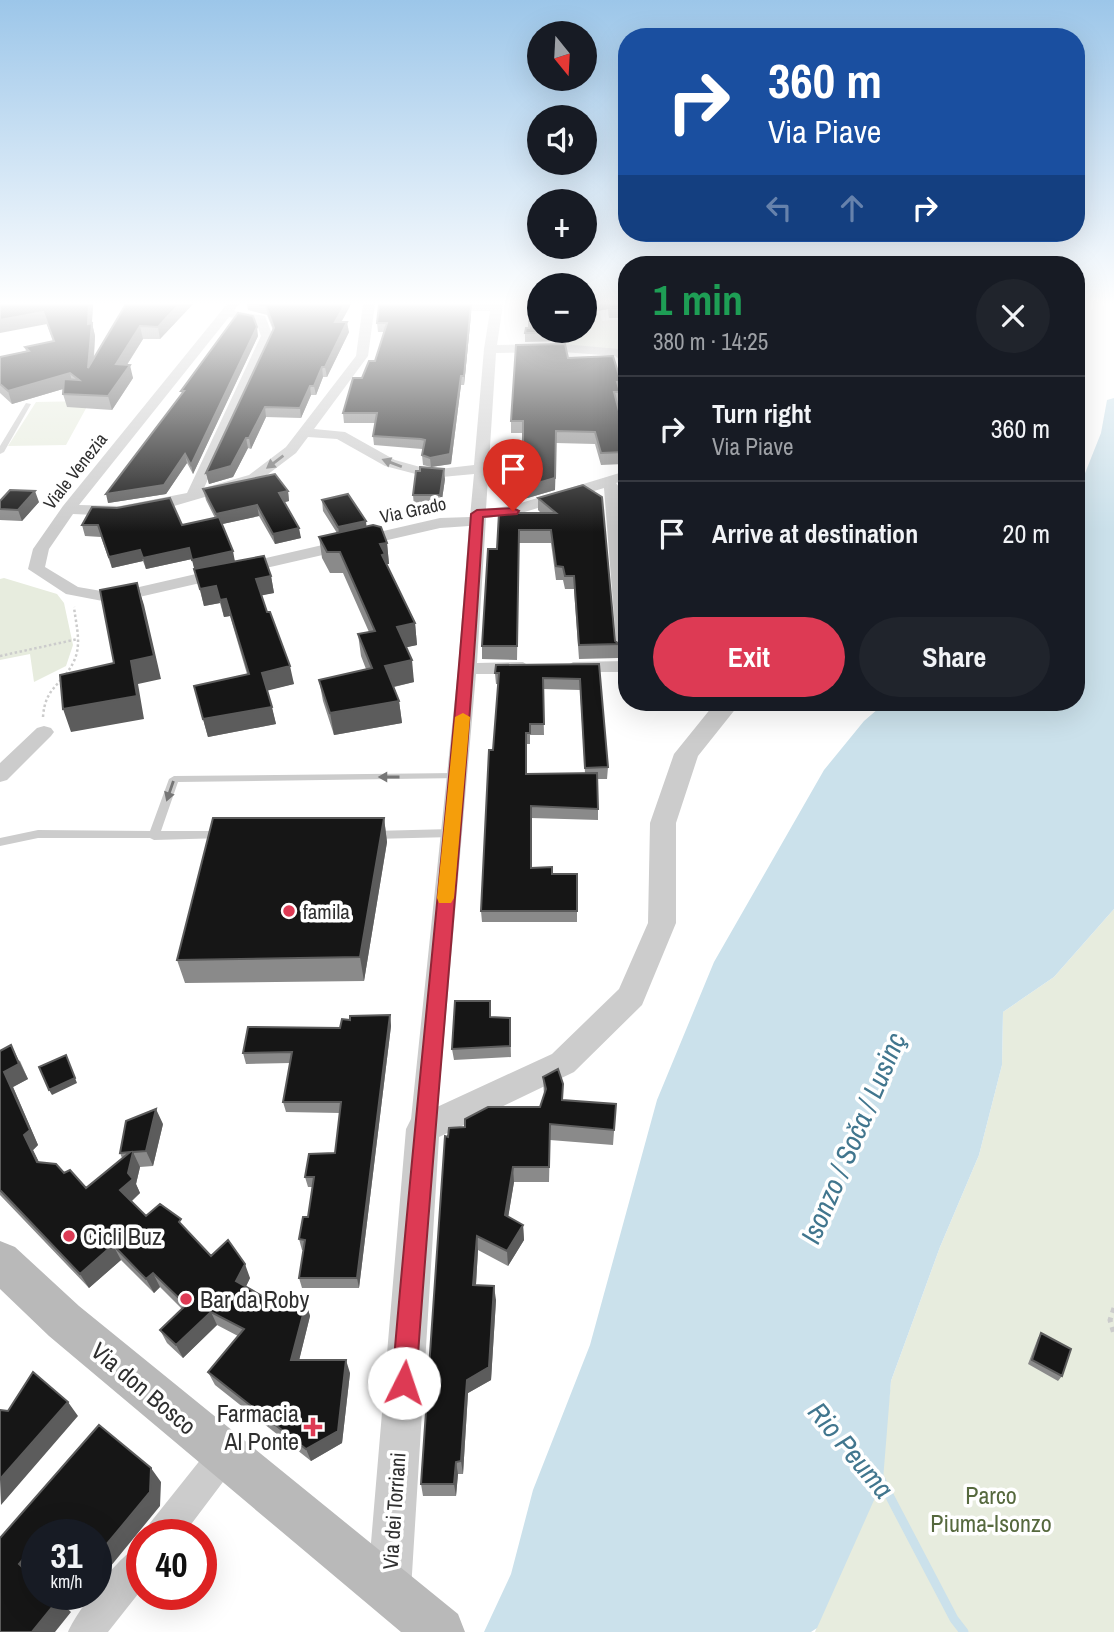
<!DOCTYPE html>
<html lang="en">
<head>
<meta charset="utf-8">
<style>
	:root { --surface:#171b24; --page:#20242c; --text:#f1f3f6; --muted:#9ea1a6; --line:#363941; --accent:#dd3a54 }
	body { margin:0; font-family:"Archivo Narrow",sans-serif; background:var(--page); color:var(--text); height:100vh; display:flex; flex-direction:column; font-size:26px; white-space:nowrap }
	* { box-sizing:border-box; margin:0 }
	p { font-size:23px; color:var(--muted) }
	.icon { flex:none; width:38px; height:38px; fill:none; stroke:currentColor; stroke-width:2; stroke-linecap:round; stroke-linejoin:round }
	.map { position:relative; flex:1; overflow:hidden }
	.panel { position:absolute; left:618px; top:256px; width:467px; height:455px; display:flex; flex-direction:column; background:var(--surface); border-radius:28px; box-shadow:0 7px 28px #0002 }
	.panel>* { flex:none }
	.banner { position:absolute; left:618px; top:28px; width:467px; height:214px; border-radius:28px; box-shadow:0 7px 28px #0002; background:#1a4fa0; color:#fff; overflow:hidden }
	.needle { width:46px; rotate:162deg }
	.buttons { position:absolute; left:527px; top:21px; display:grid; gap:14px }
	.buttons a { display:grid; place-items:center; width:70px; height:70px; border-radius:50%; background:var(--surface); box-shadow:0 7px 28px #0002; font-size:35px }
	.speed { position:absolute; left:21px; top:1519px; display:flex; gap:14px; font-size:35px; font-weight:700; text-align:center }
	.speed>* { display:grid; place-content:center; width:91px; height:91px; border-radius:50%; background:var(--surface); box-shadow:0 7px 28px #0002; line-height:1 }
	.speed small { font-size:18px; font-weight:400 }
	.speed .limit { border:10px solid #d22; background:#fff; color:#111 }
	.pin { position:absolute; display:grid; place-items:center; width:60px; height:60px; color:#fff; margin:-72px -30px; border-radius:50% 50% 50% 0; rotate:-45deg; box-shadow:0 0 7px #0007 }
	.pin .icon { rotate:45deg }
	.me { position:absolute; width:77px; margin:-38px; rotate:4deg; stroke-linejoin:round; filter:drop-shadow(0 0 5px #0008) }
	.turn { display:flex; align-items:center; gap:24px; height:147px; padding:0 35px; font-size:32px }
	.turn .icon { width:91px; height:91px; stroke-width:2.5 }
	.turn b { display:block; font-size:49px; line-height:60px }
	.lanes { display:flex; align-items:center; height:66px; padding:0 35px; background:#0003; justify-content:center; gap:35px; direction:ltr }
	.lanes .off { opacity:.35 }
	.round { display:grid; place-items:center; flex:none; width:74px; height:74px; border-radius:37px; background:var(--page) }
	.headline { display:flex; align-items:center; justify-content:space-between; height:119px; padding:0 35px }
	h1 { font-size:42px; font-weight:700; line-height:52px; color:#1e9e55 }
	.action { display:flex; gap:14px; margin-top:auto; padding:14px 35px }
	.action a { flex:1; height:80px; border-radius:42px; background:var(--accent); color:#fff; font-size:28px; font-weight:700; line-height:80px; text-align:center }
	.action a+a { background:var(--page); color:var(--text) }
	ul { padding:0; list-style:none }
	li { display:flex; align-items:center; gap:21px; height:105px; padding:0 35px; border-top:2px solid var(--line) }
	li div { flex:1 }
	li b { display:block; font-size:26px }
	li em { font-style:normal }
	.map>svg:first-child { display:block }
	.green { fill:#e7ecde }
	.water { fill:#cbe1eb }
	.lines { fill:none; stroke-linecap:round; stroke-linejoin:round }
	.stream { stroke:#cbe1eb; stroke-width:9 }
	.path-far1 { stroke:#ccc; stroke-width:2.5; stroke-dasharray:2.5 2.5; stroke-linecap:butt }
	.path { stroke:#ccc; stroke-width:5; stroke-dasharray:5 5; stroke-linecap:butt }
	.service { fill:#ccc; fill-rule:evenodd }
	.minor { fill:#ccc; fill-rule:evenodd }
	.tertiary { fill:#ccc; fill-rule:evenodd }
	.secondary { fill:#b9b9b9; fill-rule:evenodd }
	.wall { fill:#8a8a8a; fill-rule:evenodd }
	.shaded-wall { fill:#5c5c5c }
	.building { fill:#161616; stroke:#5c5c5c; stroke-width:2 }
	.oneway { fill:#767676 }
	.route { fill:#dd3a54; stroke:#902637; stroke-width:2 }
	.slow { fill:#f59e0b }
	.poi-dot { fill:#dd3a54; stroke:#fff; stroke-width:2.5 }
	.labels { text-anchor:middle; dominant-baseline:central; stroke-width:7; stroke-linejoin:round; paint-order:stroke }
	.far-street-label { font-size:18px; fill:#2f2f2f; stroke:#fff }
	.poi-label { font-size:21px; fill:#2f2f2f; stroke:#fff; text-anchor:start }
	.street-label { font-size:21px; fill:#2f2f2f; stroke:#fff }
	.near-poi-label { font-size:24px; fill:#2f2f2f; stroke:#fff; text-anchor:start }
	.near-street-label { font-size:24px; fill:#2f2f2f; stroke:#fff }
	.near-park-label { font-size:24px; fill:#56693e; stroke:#fff }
	.near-water-label { font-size:28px; font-style:italic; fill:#41768e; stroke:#fff }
</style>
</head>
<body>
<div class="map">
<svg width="1114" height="1632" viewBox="0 0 1114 1632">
	<rect width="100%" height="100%" fill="#fff"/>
	<!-- green -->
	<path class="green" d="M585 313H600L602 321 626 318V351L563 346 559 331H584Z
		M90 401 66 445 8 446 36 402Z
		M4 578 57 594 64 603 73 645 66 666 34 682 30 654 0 660V579Z
		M1114 909V1632H815L885 1438 891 1381 940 1247 979 1155 1002 1065 1003 1012 1054 977Z"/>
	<!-- water -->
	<path class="water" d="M1114 398V909L1054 977 1003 1012 1002 1065 979 1155 940 1247 891 1381 883 1480 817 1628 811 1632H484L511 1574 533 1490 590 1345 657 1100 714 962 824 770 864 721 886 702H1076V496L1101 433 1107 400Z"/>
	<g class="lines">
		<!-- stream -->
		<path class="stream" d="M878 1474 954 1619 964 1632"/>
		<!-- path-far1 -->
		<path class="path-far1" d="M0 656 78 639
			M43 717C45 686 63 685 74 661 82 644 76 625 74 607"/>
		<!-- path -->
		<path class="path" d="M1114 1308 1110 1320 1114 1334"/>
		<!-- service -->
		<path class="service" d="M26 403 31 404 4 452 0 454V446Z
			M457 773 462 776 461 778 178 782 161 831H220L225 835 224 838 154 840 150 838H38L0 846V838L38 830 150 831 169 779 174 776Z
			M452 829 457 833 452 837 373 839 368 835 373 831Z"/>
		<!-- minor -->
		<path class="minor" d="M227 304H239L234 311 265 316 273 336 204 488 249 475 286 447 356 356 363 304H375L368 356 314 429 345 432 395 460 431 470 474 465 484 349 490 311H443L439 310V304H503L497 345 563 344 619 349 626 353V364L615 356 563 352 496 353 486 509 511 506 626 471V480L616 483 619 487 626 568V659L617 654 604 488 518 514 486 518 477 663 523 662 532 668 523 674H476L436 1129 432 1137 423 1141 414 1137 410 1129 458 669 469 526 440 528 113 603 66 594 28 569 33 549 63 506ZM229 317 256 322 261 336 187 493 120 506 79 505ZM308 437 337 439 385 466 431 478 474 474 470 517 440 518 113 593 78 587 45 567 49 549 73 514 120 516 174 506 259 481 296 453Z
			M573 662 626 661V672H567L564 668Z
			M44 726 51 728 54 732 51 736 7 780 0 782V763L37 728Z
			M224 1439 235 1444 240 1455 235 1466 183 1535H145L150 1523 213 1444Z
			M142 1544V1589L108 1632H68C77 1611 121 1552 142 1544Z"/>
		<!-- tertiary -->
		<path class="tertiary" d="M716 702H741L698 756 676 823V923L642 1005 574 1072 439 1137 411 1590 404 1605 389 1612 374 1605 367 1590 406 1129 411 1119 552 1054 619 989 648 923 650 823 674 754Z"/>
		<!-- secondary -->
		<path class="secondary" d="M0 1241 15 1247 79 1306 458 1614 465 1632H401L49 1336 0 1289Z"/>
	</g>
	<!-- wall -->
	<path class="wall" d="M0 304H93L92 323 95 336 94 359 126 304H193L160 339H143L127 365 133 378 112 410 67 407 63 394V389L12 404 0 393V357L26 351 25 347 53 341 47 324Z
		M247 304H351L341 322 349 332 327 377H323L316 395H311L301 418 266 417 251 449 248 448 233 477 209 484 206 473 273 330 267 315 248 310Z
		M584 304H626V318H609L608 309 591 312 584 311Z
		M471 305V314L464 385H461L451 464 431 467 423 465 422 455 423 449H422L374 445 373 436 375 423H344L343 413 362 378 375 361 384 332H378L377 323Z
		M525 333H562V341L525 342Z
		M258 336 193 474 187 463 166 494 108 503 182 394 181 391Z
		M568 358 621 382 620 403H617L626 438V470L624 469V464L601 465 595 444 556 443 555 490 524 499 510 487 509 475H523V433H511V421Z
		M626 470V543L623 499V487H625V471Z
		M445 479 441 506H414L413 495Z
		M583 485 615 641 619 644 618 658 579 659 574 589H565L563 580H556L551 543H519L517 660 482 659V646L497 549 541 513 538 510V498Z
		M203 489 288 491 289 501 285 502 301 538 275 544 259 516 222 524 235 562 271 576 274 593 261 595 294 684 267 690 276 724 208 737 194 686 247 674 230 616 224 617 220 603 204 606 192 559 146 569 143 561 112 568 101 537 85 536 82 525H182L215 518 206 500Z
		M322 500 366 521V526L387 543 389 564H386L415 623 417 645 406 647 414 682 394 687 399 701 402 723 334 735 323 701 319 680 366 669 361 656 358 634 369 632 343 573H330L322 558 319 537 337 533 323 511Z
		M0 501 39 502 22 521 0 520Z
		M599 664 608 767 607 779H598V820L531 818V868L552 874H577V922H482L481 911 498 684H496L495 673ZM543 689 580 690 585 773 526 774V744H530V735H544Z
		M384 818 387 842 364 981 185 983 177 960Z
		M390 1015 391 1026 359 1288H302L299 1278 304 1250H302L299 1239 308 1217 312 1187H308L305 1177 335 1153 340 1113 286 1112 283 1102 290 1063 246 1064 243 1053 340 1028 350 1020Z
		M491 1017 510 1018 511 1057 454 1060 452 1049Z
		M0 1051 20 1061 28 1079 13 1087 38 1145 33 1150 39 1162 64 1173 86 1188 122 1158 120 1153 163 1124 153 1166 140 1167 136 1184 140 1193 131 1202 146 1216 186 1229 211 1256 250 1278 246 1286 271 1301 306 1303 310 1316 299 1360 350 1373 342 1443 311 1461 215 1385 208 1372 238 1336 217 1325 183 1358 167 1343 160 1330 182 1309 160 1287 154 1293 121 1260 89 1288 0 1195Z
		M543 1077 563 1100 616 1104 613 1145 550 1140 549 1182H514L508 1217 523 1225 524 1240 508 1266 478 1250 476 1285 496 1300 491 1380 468 1393 463 1474H458L456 1496H423L421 1484 448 1137 465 1127 540 1107 544 1095Z
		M1041 1333 1062 1376 1058 1381 1028 1364 1038 1338Z"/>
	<!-- shaded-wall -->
	<path class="shaded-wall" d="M89 304H93L91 336 88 324Z
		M179 304H193L160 339 158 327Z
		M345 304H351L336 332 335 322Z
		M591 304H608V309L591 312Z
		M471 305V314L464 385V376Z
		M43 312 47 324 0 333V320Z
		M347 322 349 332 327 377 325 367Z
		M92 323 95 336 92 381 88 368Z
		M140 326 143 339 119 377 116 364Z
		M257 327 258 336 193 474 191 465Z
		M130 365 133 378 112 410 108 396Z
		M322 367 323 377 316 395 314 386Z
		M70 373 73 386 12 404 8 391Z
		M461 376V385L451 464 431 467 430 458Z
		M310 386 311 395 301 418 300 408Z
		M265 407 266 417 251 449 249 438Z
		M246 438 248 448 233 477 209 484 206 473Z
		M556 443 555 490 524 499V487Z
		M185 454 187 463 166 494 108 503 106 494Z
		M444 469 445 479 441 506 440 495Z
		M35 491 39 502 22 521 18 510Z
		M288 491 289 501 281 503 279 493Z
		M257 505 259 516 218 525 216 514Z
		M366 521 367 532 340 538 338 527Z
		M299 528 301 538 275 544 273 534Z
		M387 543 389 564H386L384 576 380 544Z
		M189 548 192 559 146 569 143 558Z
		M140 550 143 561 112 568 109 557Z
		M233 551 235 562 195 572 192 560Z
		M271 576 274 593 259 596 256 579Z
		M137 583 144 605 161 679 138 684 144 719 71 732 63 709 131 661Z
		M216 586 220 603 204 606 200 589Z
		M226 599 230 616 224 617 220 600Z
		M415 623 417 645 399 649 397 627Z
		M412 660 414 682 388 688 385 666Z
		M290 666 294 684 266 691 262 673Z
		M399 701 402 723 334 735 330 713Z
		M272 707 276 724 208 737 203 719Z
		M384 818 387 842 364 981 360 957Z
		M390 1015 391 1026 359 1288 357 1278Z
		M11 1045 28 1079 13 1087 38 1145 33 1150 46 1177 24 1135 4 1072Z
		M66 1055 77 1083 52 1095 49 1090Z
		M156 1109 163 1124 153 1166 146 1151Z
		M133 1152 140 1167 136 1184 140 1193 127 1205 120 1190 128 1173Z
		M513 1167 514 1182 506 1230 505 1215Z
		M523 1225 524 1240 508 1266 507 1251Z
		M477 1236 478 1250 475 1300 473 1285Z
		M113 1245 121 1260 89 1288 80 1274Z
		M245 1264 250 1278 242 1295 236 1281Z
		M153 1273 160 1287 154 1293 146 1279Z
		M494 1286 496 1300 491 1380 468 1393 463 1474 461 1461 467 1380Z
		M306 1303 310 1316 296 1373 291 1360Z
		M211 1312 217 1325 183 1358 176 1345Z
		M346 1360 350 1373 342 1443 311 1461 306 1449Z
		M68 1402 78 1416 1 1505 0 1479Z
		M456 1462 458 1474 456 1496 454 1484Z
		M151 1468 161 1482 160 1506 101 1578 96 1573V1557Z
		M37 1543V1572L33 1577 19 1564Z
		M58 1600 71 1612 55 1632H32Z"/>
	<!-- building -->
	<path class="building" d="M0 304H89L88 324 92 323 88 368 126 304H179L158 327 140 326 116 364 130 365 108 396 63 394 64 379 79 380 70 373 8 391 0 384V357L29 351 25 347 54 341 43 312 0 320Z
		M257 304H345L335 322H347L325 367H322L314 386H310L300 408 265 407 249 438H246L231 466 206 473 274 328 266 306Z
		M529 304H539V331H561L562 333H525L526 328H529Z
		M609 304H626V308H609Z
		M379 305H471L464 376H461L450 454 430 458 422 455 425 440 421 439 373 436 377 413H343L353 378H362L369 361H375L387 323H377Z
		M238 313 253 316 257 327 191 465 185 454 164 485 106 494 184 391H181Z
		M565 344 568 358 613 356 621 382H617L620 392H614L626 438V458L625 457V452L601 453 595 432 556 431 555 478 524 487 509 475H523V421H511L516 345Z
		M420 467 444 469 440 495H413L416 471H420Z
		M626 470V525L623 487H626L625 471Z
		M275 474 288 491 279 493 299 528 273 534 257 505 216 514 203 489Z
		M583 485 602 497 615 641 619 644 579 645 574 576H565L563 567 556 566 551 530H519L517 646H482L488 549H497L499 513H556L538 498Z
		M10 490 35 491 18 510 0 509V501Z
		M348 494 366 521 338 527 322 500Z
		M170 498 182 525 219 517 233 551 192 560 189 548 143 558 140 550 109 557 98 525H82L92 507 117 508Z
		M373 525 381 527 387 543 380 544 385 554 382 555 415 623 397 627 412 660 385 666 399 701 330 713 319 680 372 668 358 634 375 631 340 552H327L319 537Z
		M264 556 271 576 256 579 267 612H270L290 666 262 673 272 707 203 719 194 686 249 674 226 599 220 600 216 586 200 589 194 569Z
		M137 583 154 656 131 661 137 696 63 709 60 675 114 663 100 590Z
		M599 664 608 767 585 768 580 679 543 678 544 724H530V733H526V774L597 773 598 809 531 806V868L552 867V874H577V911H481L489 750H493L499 673H495L496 665Z
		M213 818H384L360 957 177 960Z
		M455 1001H490V1017L510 1018V1046L452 1049Z
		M390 1015 357 1278H299L305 1240 299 1239 303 1217H308L314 1177H305L309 1154 335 1153 341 1102H283L292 1052 243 1053 248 1027 340 1028 342 1019 350 1020V1016Z
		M11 1045 19 1064 4 1072 30 1130 24 1135 37 1162 56 1164 64 1173 70 1170 86 1188 130 1152 120 1153 126 1121 156 1109 146 1151 133 1152 128 1173 133 1179 120 1190 146 1216 160 1204 181 1219 179 1222 211 1256 228 1240 245 1264 236 1281 271 1301 306 1303 291 1360H346L338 1431 306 1449 208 1372 244 1329 211 1312 176 1345 160 1330 186 1305 153 1273 146 1279 113 1245 80 1274 0 1190V1051Z
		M66 1055 75 1078 49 1090 39 1067Z
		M558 1069 563 1084 562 1100 616 1104 614 1130 550 1124 549 1167H513L505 1215 523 1225 507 1251 477 1236 473 1285 494 1286 489 1367 467 1380 461 1461 456 1462 454 1484H421L445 1136 448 1137 449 1128 465 1127V1119L488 1107H540L546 1089 543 1077Z
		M1041 1333 1071 1349 1062 1376 1032 1360Z
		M33 1372 68 1402 0 1479V1410L8 1411Z
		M99 1425 151 1468 150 1492 96 1557V1535H53L48 1530 44 1535H37V1543L19 1564 37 1581V1594H51L58 1600 32 1632H0V1538Z"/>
	<!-- one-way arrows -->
	<defs><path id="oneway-solid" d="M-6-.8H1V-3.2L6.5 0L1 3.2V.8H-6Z" transform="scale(1.75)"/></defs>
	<g class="oneway">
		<use href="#oneway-solid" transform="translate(275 462) rotate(143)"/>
		<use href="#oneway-solid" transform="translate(392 463) rotate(-159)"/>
		<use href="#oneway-solid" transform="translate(389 777) rotate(180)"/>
		<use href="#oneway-solid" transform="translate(170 791) rotate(109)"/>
	</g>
	<!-- sky -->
	<linearGradient id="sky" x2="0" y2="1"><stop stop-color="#9cc6e9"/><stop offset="0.57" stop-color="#fff"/><stop offset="1" stop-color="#fff" stop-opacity="0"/></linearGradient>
	<rect width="1114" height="532" fill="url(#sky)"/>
	<!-- route -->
	<path class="route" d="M513 508 519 511 517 514 483 517C466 806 436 1094 416 1383L412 1392 404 1395 396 1392 392 1383C416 1093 450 804 471 514L477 510Z"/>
	<!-- slow -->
	<path class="slow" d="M463 713 470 717 454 898 451 903H439L437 898 455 717Z"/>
	<!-- markers -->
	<g class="poi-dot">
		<circle cx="289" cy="911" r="7"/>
		<circle cx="69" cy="1236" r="7"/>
		<circle cx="186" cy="1299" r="7"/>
		<path d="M309.5 1416.5h7v7h7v7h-7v7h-7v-7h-7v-7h7z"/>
	</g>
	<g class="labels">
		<!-- far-street labels -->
		<g class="far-street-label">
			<text transform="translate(75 471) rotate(-52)">Viale Venezia</text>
			<text transform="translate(413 510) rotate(-12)">Via Grado</text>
		</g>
		<!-- poi labels -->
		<g class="poi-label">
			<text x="303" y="911">famila</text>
		</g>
		<!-- street labels -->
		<g class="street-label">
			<text transform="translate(394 1511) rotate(-86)">Via dei Torriani</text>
		</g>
		<!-- near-poi labels -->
		<g class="near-poi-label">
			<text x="83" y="1236">Cicli Buz</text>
			<text x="200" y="1299">Bar da Roby</text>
			<text x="299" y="1413" text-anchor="end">Farmacia<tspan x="299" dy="28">Al Ponte</tspan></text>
		</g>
		<!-- near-street labels -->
		<g class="near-street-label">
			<text transform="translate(144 1388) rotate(40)">Via don Bosco</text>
		</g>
		<!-- near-park labels -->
		<g class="near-park-label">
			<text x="991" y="1495">Parco<tspan x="991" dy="28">Piuma-Isonzo</tspan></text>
		</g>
		<!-- near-water labels -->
		<g class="near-water-label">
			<text transform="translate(853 1138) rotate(-67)">Isonzo / Soča / Lusinç</text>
			<text transform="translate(851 1450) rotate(50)">Rio Peuma</text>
		</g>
	</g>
</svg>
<div class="buttons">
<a><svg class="needle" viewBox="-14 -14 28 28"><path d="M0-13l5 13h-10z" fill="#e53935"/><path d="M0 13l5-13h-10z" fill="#9ea1a6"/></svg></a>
<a><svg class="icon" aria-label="sound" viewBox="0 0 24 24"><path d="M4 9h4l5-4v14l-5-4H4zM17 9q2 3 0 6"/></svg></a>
<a>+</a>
<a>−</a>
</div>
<div class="speed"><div>31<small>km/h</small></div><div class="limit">40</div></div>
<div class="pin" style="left:513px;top:511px;background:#d93025"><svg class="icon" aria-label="arrive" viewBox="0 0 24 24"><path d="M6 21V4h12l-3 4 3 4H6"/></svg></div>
<svg class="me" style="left:404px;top:1383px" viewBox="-20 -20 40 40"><circle r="19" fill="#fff"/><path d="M0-13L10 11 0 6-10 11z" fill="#dd3a54"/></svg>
<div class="banner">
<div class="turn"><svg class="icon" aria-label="right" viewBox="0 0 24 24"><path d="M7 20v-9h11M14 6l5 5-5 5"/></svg><div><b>360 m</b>Via Piave</div></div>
<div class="lanes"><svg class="icon off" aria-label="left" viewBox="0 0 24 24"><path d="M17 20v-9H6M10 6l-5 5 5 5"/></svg><svg class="icon off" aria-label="ahead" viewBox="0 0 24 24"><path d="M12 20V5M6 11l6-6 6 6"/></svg><svg class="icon" aria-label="right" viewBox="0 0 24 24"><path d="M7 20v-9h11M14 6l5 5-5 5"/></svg></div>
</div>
<section class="panel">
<div class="headline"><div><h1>1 min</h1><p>380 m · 14:25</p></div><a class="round"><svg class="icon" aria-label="close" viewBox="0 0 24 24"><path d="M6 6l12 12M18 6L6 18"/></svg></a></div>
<ul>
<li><svg class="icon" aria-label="right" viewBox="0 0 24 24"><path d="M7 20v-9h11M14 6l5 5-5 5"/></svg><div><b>Turn right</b><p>Via Piave</p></div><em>360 m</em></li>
<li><svg class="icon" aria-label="arrive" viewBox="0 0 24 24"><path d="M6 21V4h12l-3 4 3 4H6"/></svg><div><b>Arrive at destination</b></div><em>20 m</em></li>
</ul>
<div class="action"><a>Exit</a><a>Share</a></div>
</section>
</div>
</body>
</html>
